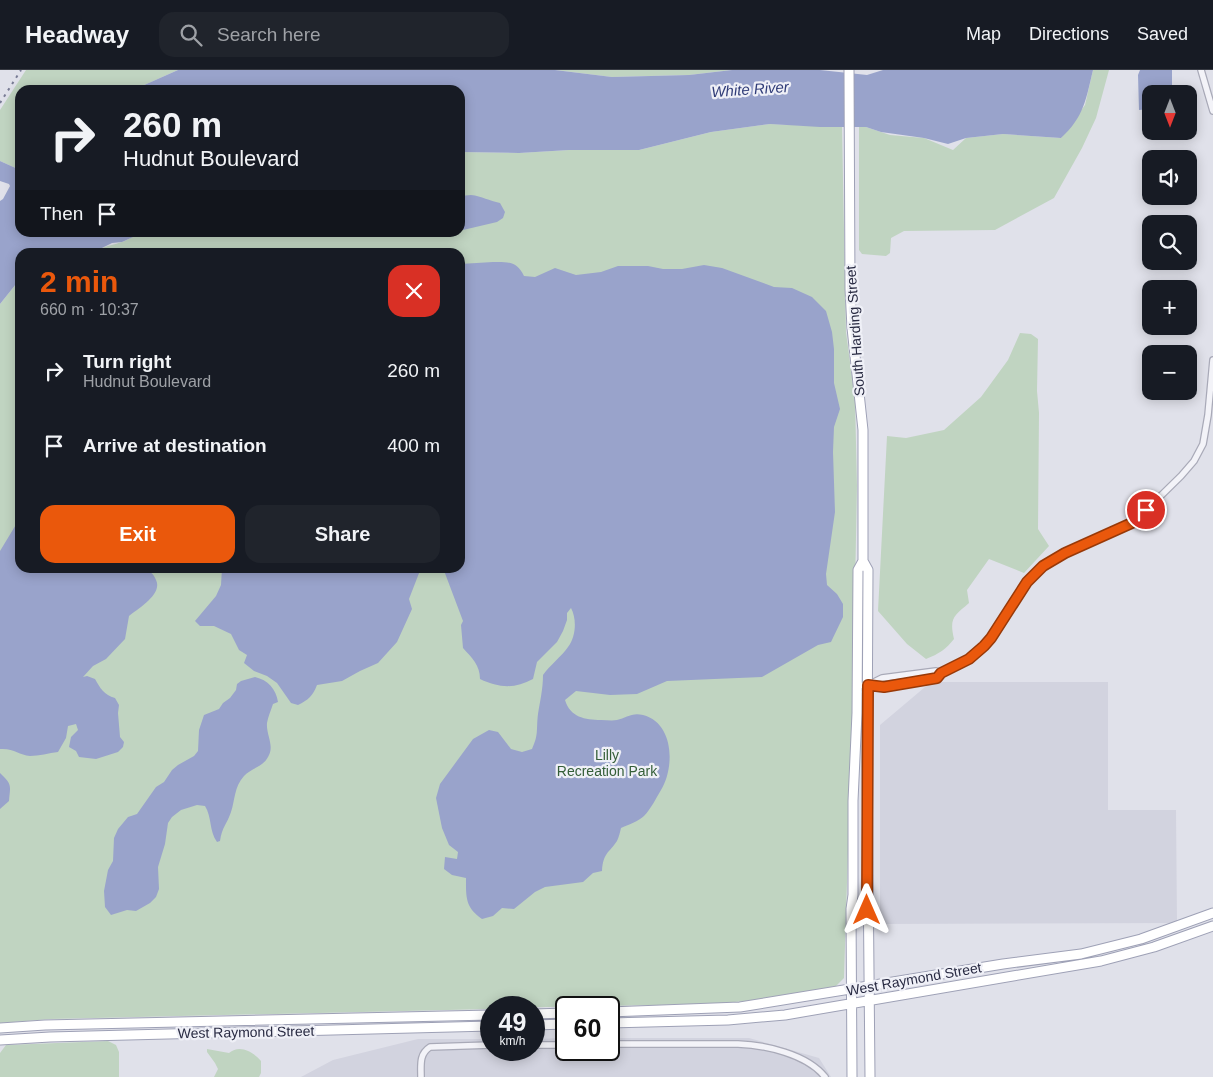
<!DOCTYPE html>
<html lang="en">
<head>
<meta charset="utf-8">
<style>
	:root { --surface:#171b24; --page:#20242c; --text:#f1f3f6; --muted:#9ea1a6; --line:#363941; --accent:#ea580c }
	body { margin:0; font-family:Arial,sans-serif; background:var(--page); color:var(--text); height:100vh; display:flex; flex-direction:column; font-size:19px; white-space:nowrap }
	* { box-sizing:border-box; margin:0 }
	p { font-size:16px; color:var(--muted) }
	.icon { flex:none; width:28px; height:28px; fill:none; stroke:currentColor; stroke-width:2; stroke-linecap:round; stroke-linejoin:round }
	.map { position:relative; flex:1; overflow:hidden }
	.side { position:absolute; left:15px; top:178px; width:450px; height:325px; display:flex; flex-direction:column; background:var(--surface); border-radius:15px; box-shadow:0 2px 12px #0003 }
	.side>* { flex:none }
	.guide { position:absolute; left:15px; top:15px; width:450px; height:152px; border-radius:15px; box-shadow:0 2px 12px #0003; background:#171b24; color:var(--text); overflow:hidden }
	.needle { width:32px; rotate:180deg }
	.controls { position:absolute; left:1142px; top:15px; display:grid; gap:10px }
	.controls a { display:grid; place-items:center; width:55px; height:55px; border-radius:10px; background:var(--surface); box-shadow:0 2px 12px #0003; font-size:25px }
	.speed { position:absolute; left:480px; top:926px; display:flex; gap:10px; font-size:25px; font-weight:700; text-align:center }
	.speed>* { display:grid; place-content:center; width:65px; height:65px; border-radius:50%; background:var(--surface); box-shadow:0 2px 12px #0003; line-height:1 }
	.speed small { font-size:12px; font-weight:400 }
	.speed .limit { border:2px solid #111; border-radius:8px; background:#fff; color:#111 }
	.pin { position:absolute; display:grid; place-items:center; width:42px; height:42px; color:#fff; margin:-21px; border:2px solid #fff; border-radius:50%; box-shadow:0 1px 5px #0007 }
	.me { position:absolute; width:55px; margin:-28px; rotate:0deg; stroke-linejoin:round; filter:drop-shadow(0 0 4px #0008) }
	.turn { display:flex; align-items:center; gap:18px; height:105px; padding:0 25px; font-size:22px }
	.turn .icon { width:65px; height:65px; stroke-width:2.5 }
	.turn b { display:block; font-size:35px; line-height:42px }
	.then { display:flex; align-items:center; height:48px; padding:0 25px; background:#0003; gap:10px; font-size:19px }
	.round { display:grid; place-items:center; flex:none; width:52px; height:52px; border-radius:15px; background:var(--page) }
	.headline { display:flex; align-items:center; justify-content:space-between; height:85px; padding:0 25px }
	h1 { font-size:30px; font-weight:800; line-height:38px; color:var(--accent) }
	.button { display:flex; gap:10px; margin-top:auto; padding:10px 25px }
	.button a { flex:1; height:58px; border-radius:15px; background:var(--accent); color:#fff; font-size:20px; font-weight:800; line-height:58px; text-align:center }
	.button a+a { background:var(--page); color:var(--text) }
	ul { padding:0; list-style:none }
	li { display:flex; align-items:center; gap:15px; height:75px; padding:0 25px }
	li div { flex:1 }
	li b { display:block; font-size:19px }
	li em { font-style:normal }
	header { display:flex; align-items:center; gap:30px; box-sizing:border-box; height:70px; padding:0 25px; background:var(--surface); border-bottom:1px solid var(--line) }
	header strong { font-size:24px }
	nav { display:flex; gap:28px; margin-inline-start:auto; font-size:18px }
	.search { width:350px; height:45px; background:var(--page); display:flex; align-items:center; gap:12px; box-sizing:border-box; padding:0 18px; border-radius:15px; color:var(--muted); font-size:19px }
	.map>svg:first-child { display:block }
	.built { fill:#d2d3df }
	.green { fill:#c0d4c1 }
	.water { fill:#99a3cb }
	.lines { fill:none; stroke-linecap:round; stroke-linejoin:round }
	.street-casing { stroke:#a9aab8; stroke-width:8 }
	.primary-casing { stroke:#9ea1b6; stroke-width:11 }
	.street { stroke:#f3f3f8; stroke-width:5.5 }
	.primary { stroke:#fff; stroke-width:9 }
	.rail { stroke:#787b94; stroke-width:2; stroke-dasharray:2.5 5; stroke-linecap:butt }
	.route-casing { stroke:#983908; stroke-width:12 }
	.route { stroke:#ea580c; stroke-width:9 }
	.labels { text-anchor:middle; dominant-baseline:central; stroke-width:4.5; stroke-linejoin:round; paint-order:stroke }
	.street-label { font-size:14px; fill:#282a42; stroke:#eff0f7 }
	.park-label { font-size:14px; fill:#345e38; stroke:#eff0f7 }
	.water-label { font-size:15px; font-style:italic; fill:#303c78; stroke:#eff0f7 }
</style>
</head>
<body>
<header>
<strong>Headway</strong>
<div class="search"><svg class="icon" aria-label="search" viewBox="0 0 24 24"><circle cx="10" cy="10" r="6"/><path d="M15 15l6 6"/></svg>Search here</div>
<nav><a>Map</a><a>Directions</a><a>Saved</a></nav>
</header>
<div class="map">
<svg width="1213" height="1007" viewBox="0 0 1213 1007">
	<rect width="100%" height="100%" fill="#e0e1ea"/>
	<!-- built -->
	<path class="built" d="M931 612H1108V740H1176L1177 853 880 854V655Z
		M566 968V980H609V968H749L819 988 831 1007H301L333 990 418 969H491V980H534V969Z"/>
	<!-- green -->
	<path class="green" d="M26 0H178L133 20H20V100L0 91V40Z
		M555 0H732L689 5 612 7Z
		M1093 0H1109L1096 48 1082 78 1054 128 995 160 904 161 891 168 890 183 886 186 862 184 859 180V57H866L890 65 924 68 953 80 966 68 1003 64 1061 68 1085 35Z
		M770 54 842 57 846 262 855 330 857 416 853 621 844 908 836 916 813 920 746 931 711 934 491 938V939L51 949 0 953V234L20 209V498H460V182H94C108 173 126 175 136 163L460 162V82L519 83 569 80H639L711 62Z
		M1020 263 1031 264 1038 269 1037 321 1039 343 1038 459 1049 476 1024 503 989 489 967 520 969 533C954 546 949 548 954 569 946 579 939 584 926 589L907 574 878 541 887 366 906 368 944 360 981 327 1008 290Z
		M108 971 116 975 119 982V1007H0V983L6 975Z
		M207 979 229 983C240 974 253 982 261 991V1003L259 1007H214L218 999 215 993 207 982Z"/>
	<!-- water -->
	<path class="water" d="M178 0H555L612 7 689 5 732 0H820L867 5 883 0H1093C1086 29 1084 47 1061 68L1003 64 966 68 948 74 924 68 881 62 866 57H820L770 54 711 62 639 80H569L519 83 460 82V20H133Z
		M1140 0H1172V24H1151V39L1139 40 1138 5Z
		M0 91 20 100V162L136 163 133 167 122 172 112 173 94 182H20V209L0 234V131L3 129 10 116 9 114 0 111Z
		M471 125C482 126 489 131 500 133L505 142 503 148 497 152 463 160 460 159V126Z
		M493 192C508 192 517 191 524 206L535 207 555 198 576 205 601 202 618 196H648L663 199H682L704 195 722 198 774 217 792 218 812 227 826 241 832 262 834 279V313L840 339 834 357 833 382 835 442 826 504 827 515 837 524 843 534V547L831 572 818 575 762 607 667 611 637 624 610 625 576 621 565 630C570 647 585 650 601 650 606 650 612 651 617 650 626 648 632 642 643 645 674 653 675 697 661 720 656 728 651 739 644 746 639 751 628 755 621 758 620 762 619 767 617 771 609 783 603 783 602 801L593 803 583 812 545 817 535 822 514 839 502 838 493 846 482 849C465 837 466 827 466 808L452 805 444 799 445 787 457 789 458 782 449 775 442 758 436 728 440 714 473 669 489 660 498 662 511 679 522 682 532 679C539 664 536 660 538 644 540 631 543 619 543 605 550 595 561 587 568 577 576 567 577 549 571 538L567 543V550L563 561 557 572 537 592 533 609C515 619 499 618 480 609 480 595 472 588 463 578L461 555 463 551 443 498H460V194Z
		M20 448V498H146C149 501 154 504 156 510 163 524 138 539 129 546L125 569 106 589 93 596 83 607 87 606 95 609C100 618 104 625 115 628L119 635 118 643 120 667 124 672 123 677 118 682 96 689 79 687 76 681 69 677 71 667 78 660 76 654 68 656 66 668 58 682C49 683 39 686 30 686 19 685 14 678 0 679V481Z
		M222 498H421L409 529 412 539 397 572 378 593 360 601 342 611 317 615C313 626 308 630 298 635L291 633 277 613 267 606 254 601 244 593 247 585 239 580 231 564 214 556H200L195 551 216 526 221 515Z
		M255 607C268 610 276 619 278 632L273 634C271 640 268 647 267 653 266 665 275 676 268 687 263 697 251 698 244 706 234 717 235 730 231 742 227 754 222 757 220 771L217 772C209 761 212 747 205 736L197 735 181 740 172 747 168 753 165 774 158 797 159 819 156 827 150 833 136 841 127 840 111 845 105 837 104 821 108 800 113 791 114 768 118 759 128 747 137 744 156 717 164 712 172 700 178 695 194 686 198 681 199 660 204 645 219 639 223 633 230 628 236 620 237 614 241 611Z
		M0 703C13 715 10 716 9 731L0 739Z"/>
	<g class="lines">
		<!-- street casing -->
		<g class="street-casing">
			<path id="street" d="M1201 0 1213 41
				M857 615 884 617 925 610 937 608 941 603 962 594 976 584 989 570 1027 512 1043 496 1065 483 1134 452 1181 406 1194 391 1203 374 1208 345 1213 290
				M868 615 882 608 936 601 941 603
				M609 974H738C765 975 807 984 825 1007
				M534 975H566
				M421 1007C421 995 419 984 430 977L491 975"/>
		</g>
		<!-- primary casing -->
		<g class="primary-casing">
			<path id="primary" d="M849 0 850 219 852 258 863 360V491L868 500 867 691 870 1007
				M609 942 740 937 1003 894 1081 884 1141 869 1213 843
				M534 944 566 943
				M609 953 728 950 785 945 1101 891 1154 877 1213 856
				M534 955 566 954
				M0 958 45 955 491 945
				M0 970 50 967 491 956
				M852 1007 851 839 853 825V731L857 643 858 500 863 491"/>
		</g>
		<!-- street -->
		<use href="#street" class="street"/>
		<!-- primary -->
		<use href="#primary" class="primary"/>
		<!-- rail -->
		<path class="rail" d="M0 33 21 0"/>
	</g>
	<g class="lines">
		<!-- route casing -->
		<g class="route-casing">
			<path id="route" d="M867 840 868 615 884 617 937 608 941 603 969 589 984 576 991 568 1027 512 1043 496 1065 483 1134 452 1146 440"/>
		</g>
		<!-- route -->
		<use href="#route" class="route"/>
	</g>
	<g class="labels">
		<!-- street labels -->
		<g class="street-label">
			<text transform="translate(855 261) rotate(-94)">South Harding Street</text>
			<text transform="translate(914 909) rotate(-10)">West Raymond Street</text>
			<text transform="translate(246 962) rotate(-1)">West Raymond Street</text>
		</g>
		<!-- park labels -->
		<g class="park-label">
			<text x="607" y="685">Lilly<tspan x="607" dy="16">Recreation Park</tspan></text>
		</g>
		<!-- water labels -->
		<g class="water-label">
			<text transform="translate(750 19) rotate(-4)">White River</text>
		</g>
	</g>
</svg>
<div class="controls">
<a><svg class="needle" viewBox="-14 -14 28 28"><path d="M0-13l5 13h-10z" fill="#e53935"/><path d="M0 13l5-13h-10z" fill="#9ea1a6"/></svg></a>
<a><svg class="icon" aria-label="sound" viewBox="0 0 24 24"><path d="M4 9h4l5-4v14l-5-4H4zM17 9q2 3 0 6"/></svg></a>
<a><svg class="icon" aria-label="search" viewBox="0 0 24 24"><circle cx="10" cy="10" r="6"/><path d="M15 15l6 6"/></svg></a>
<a>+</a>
<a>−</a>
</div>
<div class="speed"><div>49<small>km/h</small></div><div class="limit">60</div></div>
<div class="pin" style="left:1146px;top:440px;background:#d93025"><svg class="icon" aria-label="arrive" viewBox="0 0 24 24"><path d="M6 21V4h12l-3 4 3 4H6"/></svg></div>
<svg class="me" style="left:867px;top:840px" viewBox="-20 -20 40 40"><path d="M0-17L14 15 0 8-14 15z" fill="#ea580c" stroke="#fff" stroke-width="4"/></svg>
<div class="guide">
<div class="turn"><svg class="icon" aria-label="right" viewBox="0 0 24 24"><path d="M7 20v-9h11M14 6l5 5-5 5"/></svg><div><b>260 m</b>Hudnut Boulevard</div></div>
<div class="then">Then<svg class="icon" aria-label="arrive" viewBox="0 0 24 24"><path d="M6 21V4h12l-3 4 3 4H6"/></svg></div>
</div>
<section class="side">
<div class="headline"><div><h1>2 min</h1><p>660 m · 10:37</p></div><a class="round" style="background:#d93025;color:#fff"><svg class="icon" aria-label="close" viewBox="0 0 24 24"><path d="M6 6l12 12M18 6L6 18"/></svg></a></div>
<ul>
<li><svg class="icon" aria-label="right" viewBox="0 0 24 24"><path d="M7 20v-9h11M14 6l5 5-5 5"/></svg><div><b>Turn right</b><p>Hudnut Boulevard</p></div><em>260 m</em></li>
<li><svg class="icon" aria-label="arrive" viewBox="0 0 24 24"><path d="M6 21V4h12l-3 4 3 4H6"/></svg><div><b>Arrive at destination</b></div><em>400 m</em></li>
</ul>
<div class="button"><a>Exit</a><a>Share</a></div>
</section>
</div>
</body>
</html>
